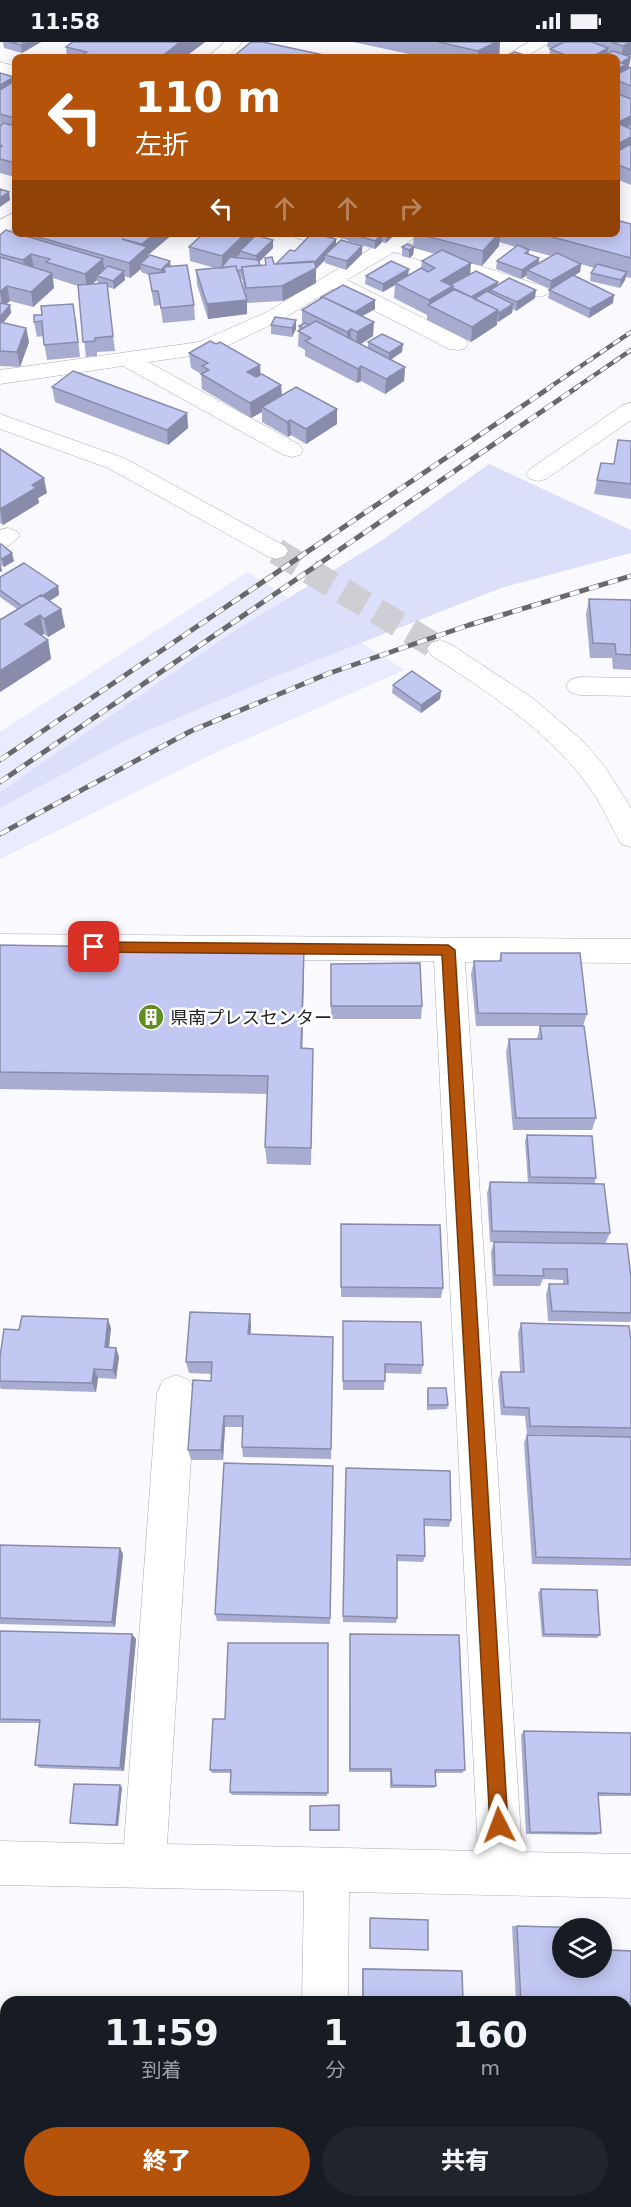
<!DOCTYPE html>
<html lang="ja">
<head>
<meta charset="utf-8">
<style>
	:root { --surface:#171b24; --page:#20242c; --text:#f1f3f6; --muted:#9ea1a6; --accent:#b45309 }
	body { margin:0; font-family:"DejaVu Sans","Noto Sans JP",sans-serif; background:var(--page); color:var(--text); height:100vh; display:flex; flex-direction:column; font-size:22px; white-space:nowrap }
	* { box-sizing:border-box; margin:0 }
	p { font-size:20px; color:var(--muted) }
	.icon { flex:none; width:33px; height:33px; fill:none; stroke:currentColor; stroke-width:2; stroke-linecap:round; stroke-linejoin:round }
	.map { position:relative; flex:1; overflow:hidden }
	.drawer { position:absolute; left:0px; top:1954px; width:632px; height:212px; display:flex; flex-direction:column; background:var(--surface); border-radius:18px 18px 0 0; box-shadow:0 3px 15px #0003 }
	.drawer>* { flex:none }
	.hud { position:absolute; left:12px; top:12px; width:608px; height:183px; border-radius:9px; box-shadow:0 3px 15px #0003; background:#b45309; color:#fff; overflow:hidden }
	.controls { position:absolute; left:552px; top:1876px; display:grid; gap:12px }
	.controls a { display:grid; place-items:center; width:60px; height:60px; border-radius:50%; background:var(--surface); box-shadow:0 3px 15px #0003; font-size:30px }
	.pin { position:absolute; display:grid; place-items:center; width:51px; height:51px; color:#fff; margin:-26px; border-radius:12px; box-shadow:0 3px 9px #0006 }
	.me { position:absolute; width:66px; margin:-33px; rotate:357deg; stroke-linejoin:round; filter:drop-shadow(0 0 4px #0008) }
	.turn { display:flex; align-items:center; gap:21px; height:126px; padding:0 24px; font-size:27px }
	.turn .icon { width:78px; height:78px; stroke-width:2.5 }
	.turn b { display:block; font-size:42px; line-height:51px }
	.lanes { display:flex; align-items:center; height:57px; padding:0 24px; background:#0003; justify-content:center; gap:30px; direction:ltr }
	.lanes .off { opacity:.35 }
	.eta { display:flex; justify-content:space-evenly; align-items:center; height:102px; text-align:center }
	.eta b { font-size:36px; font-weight:800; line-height:42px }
	.primary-button { display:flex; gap:12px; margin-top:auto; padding:12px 24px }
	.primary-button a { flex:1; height:69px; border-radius:36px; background:var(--accent); color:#fff; font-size:24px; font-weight:800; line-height:69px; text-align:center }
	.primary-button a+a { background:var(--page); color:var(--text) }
	.status { display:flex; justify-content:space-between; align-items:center; height:42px; padding:0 30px; background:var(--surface); direction:ltr }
	.status svg { height:16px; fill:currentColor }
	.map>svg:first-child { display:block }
	.built { fill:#e9ecfe }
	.green { fill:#dcdff9 }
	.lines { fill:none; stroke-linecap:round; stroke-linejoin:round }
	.minor-tunnel { stroke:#ceced3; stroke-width:26; stroke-dasharray:26 13; stroke-linecap:butt }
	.minor-casing { stroke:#acadb8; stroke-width:1 }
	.minor { fill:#fff; fill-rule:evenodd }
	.rail-far1-casing { stroke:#68696d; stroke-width:4.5 }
	.rail-casing { stroke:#68696d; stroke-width:5 }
	.rail-far1 { stroke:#fff; stroke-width:3; stroke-dasharray:8; stroke-linecap:butt }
	.rail { stroke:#fff; stroke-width:4; stroke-dasharray:10; stroke-linecap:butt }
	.wall { fill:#a8acd1; fill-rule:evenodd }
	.shaded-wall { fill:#888caa }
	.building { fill:#c3c8f3; stroke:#888caa; stroke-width:1.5 }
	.route { fill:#b45309; stroke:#753606; stroke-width:1.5 }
	.labels { text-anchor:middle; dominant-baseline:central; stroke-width:5; stroke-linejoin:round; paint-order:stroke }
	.poi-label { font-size:18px; fill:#222327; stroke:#fff; text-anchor:start }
</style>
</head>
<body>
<div class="status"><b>11:58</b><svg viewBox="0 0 49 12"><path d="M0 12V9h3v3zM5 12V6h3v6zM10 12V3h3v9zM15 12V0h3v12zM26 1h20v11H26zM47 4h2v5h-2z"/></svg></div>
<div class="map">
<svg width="631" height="2165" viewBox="0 0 631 2165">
	<rect width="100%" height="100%" fill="#f9f9fe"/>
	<!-- built -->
	<path class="built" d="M247 530 405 628 217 710 0 817V690Z"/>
	<!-- green -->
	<path class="green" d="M489 422 631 488V511L501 546 274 635 130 696 0 766V750L231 591 381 499Z"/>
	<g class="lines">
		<!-- minor-tunnel -->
		<path class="minor-tunnel" d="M276 509 440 607"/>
		<!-- minor casing -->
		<g class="minor-casing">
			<path id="minor" d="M225 0H243L227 15H208Z
				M529 0H550L526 15H504Z
				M0 20 15 24V35L0 31Z
				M15 170V185L0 193V178Z
				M293 192H326L360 201 363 205 360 209 353 211 296 196Z
				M395 192H419L407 201 546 245 549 249 546 253 539 255 532 253 394 210 347 238 465 297 468 302 465 307 457 308 449 307 332 247 281 278 212 311 148 320 300 403 303 408 300 413 292 415 284 413 123 324 0 342V328L199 300 267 270Z
				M631 361V378L546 437 538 439 530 437 526 432 530 427 623 363Z
				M0 372 124 416 285 504 288 509 285 514 276 517 267 514 108 426 0 387Z
				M8 486 17 489 20 494 9 504 0 507V488Z
				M440 598 449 601 535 658 584 700 605 725 631 766V805L621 802C609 780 599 757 584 738 543 685 486 649 431 613L427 607 431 601Z
				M579 635 631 636V654L579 653 570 650 566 644 570 638Z
				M0 892 631 897V921L465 920 522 1810 631 1812V1856L349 1850 348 1960H302L304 1849 0 1843V1799L124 1802 157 1351 163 1338 176 1333 189 1338 195 1351 167 1802 478 1809 434 919 0 916Z
				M296 2160H346V2165H296Z"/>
		</g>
		<!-- minor -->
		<use href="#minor" class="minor"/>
		<!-- rail-far1 casing -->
		<g class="rail-far1-casing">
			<path id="rail-far1" d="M547 347 631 290
				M574 347 631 308"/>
		</g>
		<!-- rail casing -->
		<g class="rail-casing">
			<path id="rail" d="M0 718 549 346
				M0 740 576 346
				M0 792 191 689 327 632 469 583 631 534"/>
		</g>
		<!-- rail-far1 -->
		<use href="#rail-far1" class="rail-far1"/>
		<!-- rail -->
		<use href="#rail" class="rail"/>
	</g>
	<!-- wall -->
	<path class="wall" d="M3 0H41L22 11 4 6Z
		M70 0H205L185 15H67L66 5 71 2Z
		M353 0H500L499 15H423Z
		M548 0H631V13L628 14 629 26 631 25V143L616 137V15H549L550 7 551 6 547 5Z
		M0 31 15 40V135L0 131Z
		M631 182V236L626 235 625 238 620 246 590 239 591 231 594 226 581 222 580 230 574 234 613 261 589 276 548 256 550 247 526 236 527 233 521 237 496 227 497 219 516 205 499 200V204L482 224 470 221V232L498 243 535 256 516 269 513 267 512 271 498 280 497 279V283L471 300 427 278V273L394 256 395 243 383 250 365 242 366 234H408L421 226 422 219 435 212 414 206 413 213 409 216 402 214V205H413L414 192H616ZM529 208 551 214 538 222 539 216 529 212Z
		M15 192H173L148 213V215L171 225 194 263 195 278 163 281 160 263 154 264 149 233 141 230V227L130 236 124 234 125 238 114 247 107 245 115 309 97 310V314L86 315 78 244 53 236 54 246 33 265 10 259 6 262 10 263 11 271 3 281 26 286 29 300 20 325 0 324V193ZM97 238 98 242H92Z
		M203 192H259V194L273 198V206L259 220 260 223H265V216L274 222H277L295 209 336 202 362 212 346 228 325 221V218L316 227V241L283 259 247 261V272L208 277 197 243 196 228 215 226 190 219 189 205ZM240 237H242L245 252Z
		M325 192H395L386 201 382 200 375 207 348 199V198Z
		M375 258V267L362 274 373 294 361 302 368 306V300L402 310 391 317 405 325 404 339 385 352 361 339 357 341 305 314V308L298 304 299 284 302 283V268Z
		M76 276 80 315 47 318 43 294 37 295 34 280Z
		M271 283 296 287 292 295 271 292Z
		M189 311 260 333 281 343 282 353 337 382 306 402 291 393 288 395 262 380V370L251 376 202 347 201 332 191 326Z
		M52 345 187 371 188 386 168 403 55 360Z
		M631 399V457L594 452 601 421 614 422Z
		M0 407 47 451 38 456 39 461 3 483 0 481Z
		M0 502 14 519 4 525 1 523 2 529 0 530Z
		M0 535 58 544 59 553 49 559 61 567 65 585 48 595 44 592 41 593 48 598 51 617 0 650V576L2 577 17 567 0 555Z
		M589 557 631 558V628L613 627 612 616H590L586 572Z
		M393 643 441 649 440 657 421 671 392 651Z
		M0 903 304 908 302 1006 313 1024 311 1123 267 1122 265 1105 267 1052 0 1047Z
		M501 911 587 972 583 984H476L471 932 474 919H499Z
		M331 922 422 964 421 977H331Z
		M540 984 596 1076 592 1088H513L506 1010 509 997H537Z
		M527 1093 596 1136 594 1142 528 1141 525 1099Z
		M490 1140 610 1191 605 1202 631 1236V1279L630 1280 548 1279 546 1252 549 1242H563V1238L543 1237 540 1244H493L491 1210 494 1200H490L487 1151Z
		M341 1182 443 1246 441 1256 341 1255Z
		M250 1272 251 1284 250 1292 333 1295 331 1417 243 1415 242 1405V1385H225L223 1418H191L188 1408 211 1339 212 1332 189 1331 186 1320Z
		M343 1279 423 1323 421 1332 385 1331 384 1348H343Z
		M521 1281 631 1299V1395L527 1392 525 1374 501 1373 498 1338 501 1330H520L518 1291Z
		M111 1286 109 1305 116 1306 119 1315 116 1337 98 1336 96 1350 1 1347 0 1345V1315L19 1288Z
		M428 1346 448 1363 447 1367 427 1368V1351Z
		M527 1393 631 1395V1524L532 1522 524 1401Z
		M333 1424 330 1582 217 1579 215 1572Z
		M346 1434 451 1478 449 1485 424 1484 425 1514 423 1520 397 1519V1576L396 1581 343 1580Z
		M0 1503 120 1506 123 1512 115 1585 0 1582Z
		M541 1547 600 1593 597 1596 542 1595 538 1551Z
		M0 1589 132 1592 136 1597 124 1729 40 1726 35 1723 39 1681H0Z
		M350 1592 465 1728 462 1731H436V1744L434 1746H390V1730H349Z
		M328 1601 327 1754 232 1753 230 1750 231 1731H212L210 1728 225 1677Z
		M524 1689 631 1691V1754H598L601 1791 596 1793 526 1792 521 1693Z
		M122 1745 118 1784 72 1782 70 1781Z
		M339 1763V1789H310V1764Z
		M512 1884 590 1886 562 1887 602 1926V1907L631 1908V2059L626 1960H516Z
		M362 1926 459 1928 462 1929 463 1960H362Z"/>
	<!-- shaded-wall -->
	<path class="shaded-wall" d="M27 0H41L22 11 21 3Z
		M180 0H205L185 15H161Z
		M496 0H500L499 15H478V9Z
		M631 0V13L621 18 623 4Z
		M608 6 607 15H592Z
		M631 15 628 29 617 38 621 21Z
		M14 35 15 44 0 59V43Z
		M631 74V84L628 83 626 93 617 81Z
		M631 95V111L616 120V103Z
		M9 150 10 158 0 165V156Z
		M154 192H173L148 213V220L140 222 141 227 130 236 129 221 143 209 142 202Z
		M245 192H259V194L240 209V212L222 228V214Z
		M382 192V200L375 207V199Z
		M388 192H395L386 201 387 193Z
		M498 192H500L499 204 482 224 483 209Z
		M336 197V205L325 213V218L316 227V241L283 259 282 244 312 223Z
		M273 198V206L257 222 256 214Z
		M362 204V212L346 228 347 219Z
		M414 205 413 213 409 216V208Z
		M31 212 34 226 25 233 23 218Z
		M539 216 538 225 527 228V233L521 237 522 228Z
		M103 217 105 232 97 234V238L87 247 85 232Z
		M170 219 171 227 162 236 161 228Z
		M471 221 470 236 453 246 452 259 429 264V258L441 239Z
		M581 222 580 230 550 248 551 239Z
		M409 227 408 235 395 241V243L383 250V242Z
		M124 229 125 238 114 247 113 239Z
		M627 230 625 238 620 246 621 238Z
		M52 231 54 246 33 265 31 250Z
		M498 240 497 248H490V252L476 260 470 256Z
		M7 244 10 259 3 265 0 250Z
		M536 248 535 256 516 269 517 260Z
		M614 253 613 261 589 276 590 267Z
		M247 258V272L208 277 207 262Z
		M375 258V267L352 280V272Z
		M513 262 512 271 498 280 499 271Z
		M10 263 11 271 0 285V275Z
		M498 268 497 283 471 300 472 285Z
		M296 278V287L292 295V286Z
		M374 280 373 294 356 305 357 290Z
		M26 286 29 300 20 325 17 310Z
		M351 287V302L347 305V290Z
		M403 302 402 310 389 319V311Z
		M260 323 261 337 247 330Z
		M361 324V339L357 341 358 327Z
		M405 325 404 339 385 352 386 337Z
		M281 343 282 358 262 365V370L251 376 250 361Z
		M337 367V382L306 402V387Z
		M187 371 188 386 168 403 167 388Z
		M290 378 291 393 288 395 287 380Z
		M44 436 47 451 38 456 39 461 3 483 0 467 32 443Z
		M12 511 14 519 4 525 2 517Z
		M0 521 2 529 0 530Z
		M58 544 59 553 26 574 24 565Z
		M61 567 65 585 48 595 44 577Z
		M40 573 44 592 29 601 25 582Z
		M48 598 51 617 0 650V629Z
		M441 649 440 657 421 671V663Z
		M304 908V926L302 1024 301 1006Z
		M250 1272 251 1284 250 1304 248 1292Z
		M108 1277 111 1286 108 1314 105 1305Z
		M116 1306 119 1315 116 1337 113 1328Z
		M94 1327 98 1336 96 1350 92 1341Z
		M224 1374 225 1385 223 1418 221 1408Z
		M120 1506 123 1512 115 1585 112 1580Z
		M132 1592 136 1597 124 1729 120 1726Z
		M120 1743 122 1745 118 1784 116 1783Z"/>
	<!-- building -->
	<path class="building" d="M9 0H27L21 3Z
		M73 0H180L161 15H83L81 14 87 10 66 5Z
		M251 0H263L333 15H233Z
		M438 0H496L478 9Z
		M564 0H592L608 6 592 15H570L550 7Z
		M611 0H631L623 4Z
		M613 9 631 15 621 21 626 22 620 26 616 25V15H602Z
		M515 10 530 15H505Z
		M631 25V44L616 38V33Z
		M0 31 14 35 0 43Z
		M14 39 15 40V76H14L0 72V48Z
		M616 51 631 57V74L617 81 631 87V95L616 103Z
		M4 81 15 84V121L0 117V106L2 104 0 103V84Z
		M631 102V128L616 122V110Z
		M0 147 9 150 0 156Z
		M616 178 631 182V216L541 192H616Z
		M6 188 15 191V192H19L103 217 85 232 46 220 50 217 31 212 23 218 0 212V193Z
		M28 192H154L142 202 122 197 147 205 129 221Z
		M203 192H245L222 214 189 205Z
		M311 192H316L336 197 315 220 277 222V221L290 208 295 209Z
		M352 192H382L375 199Z
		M418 192H498L483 209Z
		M256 193 273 198 256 214 240 209Z
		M341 198 362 204 347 219 325 213Z
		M407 202 414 205 409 208 402 205Z
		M518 203 529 208 525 211 539 216 522 228 497 219Z
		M442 208 471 221 441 239 453 244 429 258 395 241 421 226 428 230 435 226 422 219Z
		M557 211 581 222 551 239 527 228Z
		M150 213 170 219 161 228 140 222Z
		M0 215 52 231 31 250 7 244 0 250Z
		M230 215 258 218 260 223 242 225V228L237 229 236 224 221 226Z
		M272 215 274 222 314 219 316 226 282 244 246 246 242 225 266 223 265 216Z
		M391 219 409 227 383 242 366 234Z
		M597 222 627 230 621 238 591 231Z
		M187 223 194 263 161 266 158 249H152L149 232 165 230 164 225Z
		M108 224 124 229 113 239 97 234Z
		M236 224 247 258 207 262 196 228Z
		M476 229 498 240 471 255 453 247V244L450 243Z
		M573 233 614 253 590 267 549 248Z
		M509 236 536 248 517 260 490 248Z
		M107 241 113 294 95 296V299L83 300 78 243Z
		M343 243 375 258 355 270 323 255 320 256Z
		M455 247 498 268 472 285 428 263Z
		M487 249 513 262 499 271H498V268L474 257Z
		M323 255 374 280 357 290 351 287 347 290 302 268Z
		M0 261 10 263 0 275Z
		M73 262 78 300 44 303 42 279 34 280V273H42L41 264Z
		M275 275 296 278 292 286 271 283Z
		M316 279 405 325 386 337 361 324 358 327 305 299 311 296 298 289Z
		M0 280 26 286 17 310 0 309Z
		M305 281 309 283 303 286 299 284Z
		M382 292 403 302 389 311 368 300Z
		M210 299 216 302 220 300 260 323 247 330 256 335 262 332 281 343 250 361 201 332 209 328 202 324 208 321 189 311Z
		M73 329 187 371 167 388 52 345Z
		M296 345 337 367 306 387 290 378 287 380 262 365Z
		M618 398 631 399V442L597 438 601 421 614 422Z
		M0 407 44 436 32 443 36 446 0 467Z
		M0 502H1L12 511 2 517 0 515Z
		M24 521 58 544 42 554 41 553 22 564 0 548V535Z
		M41 553 61 567 44 577 40 573 25 582 48 598 0 629V578Z
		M589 557 631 558V613L616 612 615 602 593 601Z
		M412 629 441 649 421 663 393 643Z
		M0 903 304 908 301 1006 313 1007 311 1106 265 1105 268 1034 0 1030Z
		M501 911H580L587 972 478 971 474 919H501Z
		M420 921 422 964H331V922Z
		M540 984H584L596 1076H516L509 997H542Z
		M527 1093 592 1094 596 1136 530 1135Z
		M490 1140 604 1142 610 1191 492 1189Z
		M341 1182 440 1183 443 1246 341 1245Z
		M494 1200 627 1202 631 1236V1271L552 1269 549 1242H568L567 1227H543L544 1234 495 1233Z
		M190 1270 250 1272 248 1292 333 1295 331 1407 242 1405 243 1374H224L221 1408H188L193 1338 211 1339 212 1320H186Z
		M22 1274 108 1277 105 1305 116 1306 113 1328 94 1327 92 1341 0 1339V1315L4 1287 19 1288Z
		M343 1279 421 1280 423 1323 385 1322V1339H343Z
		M521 1281 629 1284 631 1299V1386L530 1384 529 1366 504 1365 501 1330H524Z
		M428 1346H446L448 1363H428Z
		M527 1393 631 1395V1517L536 1515Z
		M224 1421 333 1424 330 1576 215 1572Z
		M346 1426 450 1429 451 1478 424 1477 425 1514 397 1513V1576L343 1574Z
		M0 1503 120 1506 112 1580 0 1576Z
		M541 1547 597 1548 600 1593 544 1592Z
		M0 1589 132 1592 120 1726 35 1723 40 1678 0 1677Z
		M350 1592 459 1593 465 1728H435L436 1744 392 1743 391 1727H350Z
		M228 1601H328V1751L230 1750 231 1728H210L213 1677H225Z
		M524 1689 631 1691V1752L598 1751 601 1791 530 1790Z
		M74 1742 120 1743 116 1783 70 1781Z
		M339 1763V1788H310V1764Z
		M370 1876 428 1878V1908L370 1906Z
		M517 1884 590 1886V1887H562V1926H602V1908L631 1909V2059H626V1960H521Z
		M363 1927 462 1929 463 1960H363Z
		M386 2160H455V2165H386Z"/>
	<!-- route -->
	<path class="route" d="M94 900 448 903 455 908 508 1783 505 1790 499 1792 492 1790 490 1783 442 913 94 910 88 905Z"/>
	<!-- icons -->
	<defs>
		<g id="building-disc" transform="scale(1.35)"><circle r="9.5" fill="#608e21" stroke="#fff"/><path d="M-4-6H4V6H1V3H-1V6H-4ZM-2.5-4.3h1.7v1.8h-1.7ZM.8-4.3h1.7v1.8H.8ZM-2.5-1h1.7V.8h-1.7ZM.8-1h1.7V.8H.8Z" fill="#fff"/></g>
	</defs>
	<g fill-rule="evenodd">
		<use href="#building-disc" x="151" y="975"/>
	</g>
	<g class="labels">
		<!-- poi labels -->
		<g class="poi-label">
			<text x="170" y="975">県南プレスセンター</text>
		</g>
	</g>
</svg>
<div class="controls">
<a><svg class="icon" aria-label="layers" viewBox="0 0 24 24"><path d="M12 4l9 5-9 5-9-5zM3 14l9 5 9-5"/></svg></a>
</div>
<div class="pin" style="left:94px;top:905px;background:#d93025"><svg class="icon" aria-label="arrive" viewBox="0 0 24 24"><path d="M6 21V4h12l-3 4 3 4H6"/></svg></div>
<svg class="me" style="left:499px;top:1783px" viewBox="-20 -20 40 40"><path d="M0-17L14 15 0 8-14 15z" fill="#b45309" stroke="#fff" stroke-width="4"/></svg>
<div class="hud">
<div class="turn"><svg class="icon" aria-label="left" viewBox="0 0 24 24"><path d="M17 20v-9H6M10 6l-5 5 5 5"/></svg><div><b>110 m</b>左折</div></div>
<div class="lanes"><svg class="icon" aria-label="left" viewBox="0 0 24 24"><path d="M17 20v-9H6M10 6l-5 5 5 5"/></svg><svg class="icon off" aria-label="ahead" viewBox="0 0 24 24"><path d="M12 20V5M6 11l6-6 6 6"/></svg><svg class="icon off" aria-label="ahead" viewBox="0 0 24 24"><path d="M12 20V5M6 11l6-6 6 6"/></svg><svg class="icon off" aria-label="right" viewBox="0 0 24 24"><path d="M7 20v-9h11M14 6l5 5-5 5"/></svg></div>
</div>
<section class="drawer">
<div class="eta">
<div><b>11:59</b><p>到着</p></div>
<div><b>1</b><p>分</p></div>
<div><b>160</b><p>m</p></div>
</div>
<div class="primary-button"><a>終了</a><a>共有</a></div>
</section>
</div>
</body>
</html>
